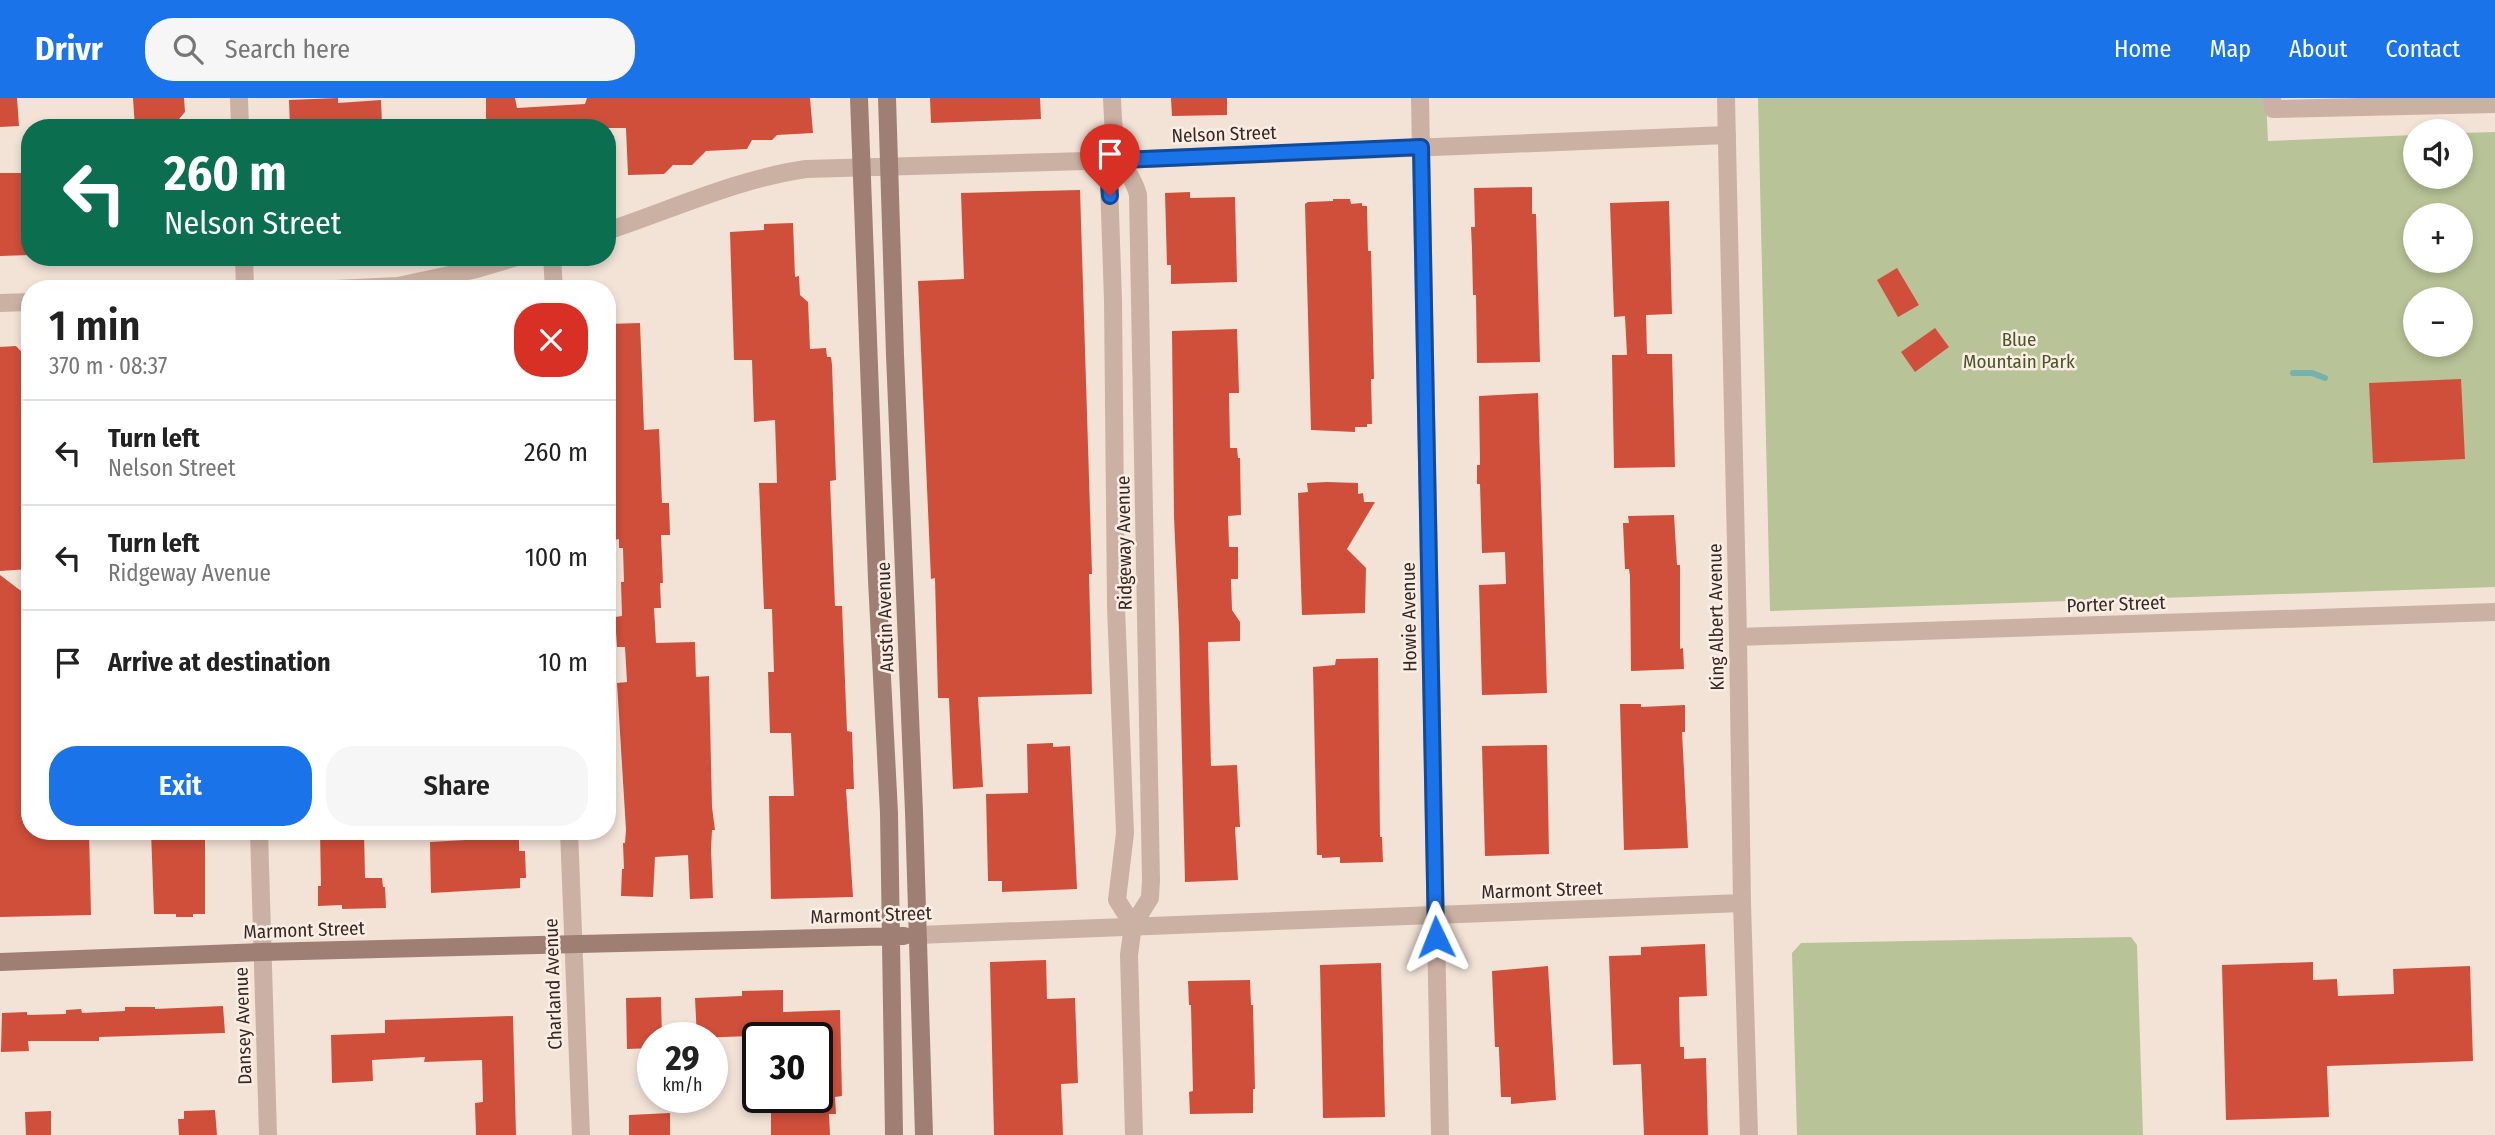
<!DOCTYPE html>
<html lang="en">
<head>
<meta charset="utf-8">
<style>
	:root { --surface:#fff; --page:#f6f6f6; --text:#222; --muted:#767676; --line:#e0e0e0; --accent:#1a73e8 }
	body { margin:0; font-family:"Fira Sans Condensed",sans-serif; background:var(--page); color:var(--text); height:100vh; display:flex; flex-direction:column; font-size:26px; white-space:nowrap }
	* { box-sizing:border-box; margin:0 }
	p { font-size:23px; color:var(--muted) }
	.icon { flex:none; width:38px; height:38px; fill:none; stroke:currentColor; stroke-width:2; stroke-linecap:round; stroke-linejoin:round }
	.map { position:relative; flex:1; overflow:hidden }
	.drawer { position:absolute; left:21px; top:182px; width:595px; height:560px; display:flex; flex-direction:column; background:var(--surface); border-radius:28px; box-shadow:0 4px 10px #0003 }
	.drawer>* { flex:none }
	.guide { position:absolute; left:21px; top:21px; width:595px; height:147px; border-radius:28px; box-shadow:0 4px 10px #0003; background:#0b6e4f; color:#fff; overflow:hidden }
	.fabs { position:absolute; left:2403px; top:21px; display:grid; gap:14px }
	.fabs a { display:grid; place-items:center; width:70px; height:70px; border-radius:50%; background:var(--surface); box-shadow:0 4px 10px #0003; font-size:35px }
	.speed { position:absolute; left:637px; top:924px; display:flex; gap:14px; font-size:35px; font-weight:700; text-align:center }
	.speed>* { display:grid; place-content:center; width:91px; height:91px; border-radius:50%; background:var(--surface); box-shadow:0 4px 10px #0003; line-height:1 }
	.speed small { font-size:18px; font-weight:400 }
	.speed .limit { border:4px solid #111; border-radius:10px; background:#fff; color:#111 }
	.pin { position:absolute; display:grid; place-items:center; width:60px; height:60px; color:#fff; margin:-72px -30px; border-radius:50% 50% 50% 0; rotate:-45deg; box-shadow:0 0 7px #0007 }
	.pin .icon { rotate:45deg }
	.me { position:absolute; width:77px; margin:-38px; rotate:358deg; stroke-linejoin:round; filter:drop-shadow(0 0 5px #0008) }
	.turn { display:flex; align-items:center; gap:24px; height:147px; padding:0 28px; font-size:32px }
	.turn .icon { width:91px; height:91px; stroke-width:2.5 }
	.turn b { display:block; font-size:49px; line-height:60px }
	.round { display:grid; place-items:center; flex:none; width:74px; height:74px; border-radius:28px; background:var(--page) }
	.summary { display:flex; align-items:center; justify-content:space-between; height:119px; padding:0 28px }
	h1 { font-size:42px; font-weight:600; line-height:52px }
	.primary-button { display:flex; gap:14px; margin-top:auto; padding:14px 28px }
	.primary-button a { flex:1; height:80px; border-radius:28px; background:var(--accent); color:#fff; font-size:28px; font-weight:600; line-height:80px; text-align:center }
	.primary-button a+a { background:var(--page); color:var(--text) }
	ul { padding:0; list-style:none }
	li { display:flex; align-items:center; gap:21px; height:105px; padding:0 28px; border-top:2px solid var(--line) }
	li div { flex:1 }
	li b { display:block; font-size:26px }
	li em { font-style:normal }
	header { display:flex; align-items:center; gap:42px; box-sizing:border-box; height:98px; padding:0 35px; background:var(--accent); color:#fff }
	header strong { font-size:33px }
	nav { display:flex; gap:38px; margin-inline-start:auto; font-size:24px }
	.search { width:490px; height:63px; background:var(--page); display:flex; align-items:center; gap:18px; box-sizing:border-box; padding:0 24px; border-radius:28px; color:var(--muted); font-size:26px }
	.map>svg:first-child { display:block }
	.green { fill:#b8c397; fill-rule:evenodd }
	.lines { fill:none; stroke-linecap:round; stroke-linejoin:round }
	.stream { stroke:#74b2ae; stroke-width:6 }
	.building { fill:#cf4f3a }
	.minor { stroke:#cbb1a3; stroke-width:18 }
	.tertiary { stroke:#cbb1a3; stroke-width:18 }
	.secondary { stroke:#9f7f74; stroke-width:18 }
	.route-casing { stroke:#114b97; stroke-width:18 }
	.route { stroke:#1a73e8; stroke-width:12 }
	.labels { text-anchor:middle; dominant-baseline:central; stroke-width:5; stroke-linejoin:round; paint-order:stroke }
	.street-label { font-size:19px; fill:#362925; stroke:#faeee4 }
	.park-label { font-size:19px; fill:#495627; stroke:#faeee4 }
</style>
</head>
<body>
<header>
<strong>Drivr</strong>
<div class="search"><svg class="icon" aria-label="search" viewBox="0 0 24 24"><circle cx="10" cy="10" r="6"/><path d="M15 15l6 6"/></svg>Search here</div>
<nav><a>Home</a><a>Map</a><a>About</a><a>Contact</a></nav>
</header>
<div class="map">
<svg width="2495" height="1037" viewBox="0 0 2495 1037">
	<rect width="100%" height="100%" fill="#f3e3d7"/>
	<!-- green -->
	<path class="green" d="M1758 0H2266L2268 43 2415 37V79H2460L2461 35 2495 34V489L1770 513ZM2415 117H2460V163H2415ZM2415 201H2460V247H2415Z
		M2131 839 2137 847 2143 1037H1797L1792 855 1801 845Z"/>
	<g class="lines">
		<!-- stream -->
		<path class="stream" d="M2293 275H2312L2325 280"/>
	</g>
	<!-- building -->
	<path class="building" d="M0 0H17L19 28 0 29Z
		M133 0H184L185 14 174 27H164V30H135Z
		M338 0V5L381 2 382 26 290 29 289 2Z
		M486 0H515L517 10 585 6 587 0H810L813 35 777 37 772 42H752L747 51 706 53 692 67H673L664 76 628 77 626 30H486Z
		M930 0H1040L1041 21 931 25Z
		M1171 0H1227V17L1172 18Z
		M0 75H22L23 106H30V157L0 158Z
		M1532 89V116H1536L1540 264 1477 265 1476 197H1473L1472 151 1471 129H1475L1474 90Z
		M1080 92 1092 476H1089L1092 596 978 599 983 689 953 691 949 600H938L935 480 931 481 918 183 964 181 961 95Z
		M1190 94V100L1235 99 1237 184 1171 186V167H1167L1165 95Z
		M1333 101H1350L1351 106 1362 105V108H1367L1368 153H1371L1374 281H1371L1372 326H1367V329H1355V334L1311 332 1305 106 1308 104 1333 103Z
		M1669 103 1672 216 1646 217 1647 256H1672L1675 369 1614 370 1612 257H1627L1625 218 1614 219 1610 105Z
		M793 125 795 179 799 178 800 197 808 204 810 251 826 250 827 259H831L832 267 836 382 830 383 835 508H842L847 633 852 634 854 691H846L853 799 771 801 769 698H794L791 635H770L768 574H774L772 511H764L759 385H777L775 322 754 324 752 262H734L730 134 764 132V126Z
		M1897 170 1919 207 1898 219 1877 182Z
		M640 225 644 332 659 331 662 405H669L670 437H661L663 485H660L661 510H654L656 545 695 544 696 579 709 578 712 709 715 732H712L711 751 713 800 690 801 688 757 655 759 653 799 621 798 622 771H624L623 745H625L626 732 617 585 627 584 625 549H617L615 519 622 518 621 484H624L623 450H619V441L614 442 613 404 615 403 611 307H607V226Z
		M1935 230 1949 249 1915 274 1901 254Z
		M1237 231 1239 295H1229L1230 350H1237L1238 360H1240L1241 417 1228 418 1229 449H1238V481H1231L1232 512 1240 524V543L1208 544 1211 668 1237 667 1240 729H1235L1238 782 1185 784 1179 531 1174 419 1172 233Z
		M16 248 30 263V471L0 473V249Z
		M2461 281 2465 361 2373 365 2369 285Z
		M1538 295 1547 595 1482 597 1479 487 1506 486 1505 454 1482 455 1480 386H1477V367H1480L1479 298Z
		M1327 384 1358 385V396L1363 395 1364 404H1375L1347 451 1366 470 1365 515 1302 517 1298 395 1308 394 1307 385Z
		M1674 417 1677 467H1680V551L1683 550 1684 571 1631 573 1630 478 1629 471H1625L1623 425H1629L1628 418Z
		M0 477 29 499 30 733H89L91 817 0 819Z
		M1378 560 1380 739H1382L1383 764 1340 765V759L1322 760V757H1317L1313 569 1335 567 1336 561Z
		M1620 606H1641V609L1685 607V634H1682L1688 750 1624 752Z
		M1053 645V649L1070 648 1077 791 1002 794V783H988L986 696 1028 695 1027 646Z
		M1547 647 1549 756 1485 758 1482 648Z
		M151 733H181L188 734V741L205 740V816H193V819H176V816H154Z
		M364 733 365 780H382L383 789H385L386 810 342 811V807L318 808V788H321L320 734Z
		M519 739V753H525L526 780H520V790L431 795 430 744Z
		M1705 846 1707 898 1679 899 1680 949H1684V961L1706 960 1708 1037H1644L1641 966 1613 967 1609 858 1641 857V849Z
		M1046 862 1047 901 1075 900 1078 985 1061 986 1063 1037H994L990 864Z
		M2313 864V882L2337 881 2338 898 2394 896 2393 871 2470 868 2473 963 2327 968 2329 1019 2226 1022 2222 867Z
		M1381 865 1385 1019 1323 1020 1320 867Z
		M1548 868 1556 1002 1511 1006V999H1501L1499 952V949H1495L1492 873Z
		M1250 882 1251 907H1253L1255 991H1253V1015L1190 1016 1189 994 1193 993 1191 907H1189L1188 883Z
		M783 892V914L840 912 842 998 835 999 836 1016H829L830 1037H771V1000L817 999V940H774V937L697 940 695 900 742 898V893Z
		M661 899 662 940H653V950L627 951 626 900Z
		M223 908 225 935 99 939V943H28L29 953 1 954 2 915 27 914V917L66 916V912L81 911 82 915 125 913V909H155V911Z
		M513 918 516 1037H476L475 1005 483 1004 482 962 424 964 425 959 372 962 373 983 332 985 331 937 385 935V922Z
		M215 1012 217 1037H179L178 1021H184V1013Z
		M51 1013V1037H26L25 1014Z
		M670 1015V1037H629V1017Z"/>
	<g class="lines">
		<!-- minor -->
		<path class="minor" d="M239 0 240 30
			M1112 0C1113 21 1113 42 1121 62 1127 75 1135 83 1138 97L1151 782 1150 800 1133 827 1129 857 1134 1037
			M1420 0 1440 1037
			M1726 0 1738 539
			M2272 0 2273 11 2495 6
			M1121 62 1109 85 1113 202 1116 509 1125 735 1117 802 1133 827
			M244 159 245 191
			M552 159 554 191
			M259 733 268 1037
			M569 733 581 1037
			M1742 805 1749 1037"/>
		<!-- tertiary -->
		<path class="tertiary" d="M607 133C673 111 737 81 806 71L1121 62 1727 37
			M335 191 398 188 477 171 517 159
			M0 205 30 204
			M918 837 1742 805 1738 539 2495 514"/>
		<!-- secondary -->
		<path class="secondary" d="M859 0 877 482 889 715 894 1037
			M887 0 895 257 914 714 924 1037
			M0 864 262 854 904 838"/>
	</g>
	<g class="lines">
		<!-- route casing -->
		<g class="route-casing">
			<path id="route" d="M1110 98 1109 85 1121 62 1421 49 1436 839"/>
		</g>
		<!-- route -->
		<use href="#route" class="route"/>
	</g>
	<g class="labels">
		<!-- street labels -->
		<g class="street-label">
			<text transform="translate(1224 36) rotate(-2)">Nelson Street</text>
			<text transform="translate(1124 445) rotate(-91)">Ridgeway Avenue</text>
			<text transform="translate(2116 506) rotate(-2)">Porter Street</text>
			<text transform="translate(885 519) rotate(-92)">Austin Avenue</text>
			<text transform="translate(1409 519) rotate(-91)">Howie Avenue</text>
			<text transform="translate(1716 519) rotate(-91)">King Albert Avenue</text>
			<text transform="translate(1542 792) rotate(-2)">Marmont Street</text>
			<text transform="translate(871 817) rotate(-2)">Marmont Street</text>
			<text transform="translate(304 832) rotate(-2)">Marmont Street</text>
			<text transform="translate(553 886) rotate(-92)">Charland Avenue</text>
			<text transform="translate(243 928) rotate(-92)">Dansey Avenue</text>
		</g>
		<!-- park labels -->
		<g class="park-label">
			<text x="2019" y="241">Blue<tspan x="2019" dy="22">Mountain Park</tspan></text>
		</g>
	</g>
</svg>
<div class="fabs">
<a><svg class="icon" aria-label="sound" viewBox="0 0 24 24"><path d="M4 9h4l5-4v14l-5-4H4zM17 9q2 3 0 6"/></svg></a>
<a>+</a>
<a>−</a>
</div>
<div class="speed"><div>29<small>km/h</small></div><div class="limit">30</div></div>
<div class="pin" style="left:1110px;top:98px;background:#d93025"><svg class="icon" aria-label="arrive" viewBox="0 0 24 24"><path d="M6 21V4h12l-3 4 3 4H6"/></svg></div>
<svg class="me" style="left:1436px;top:839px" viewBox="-20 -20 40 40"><path d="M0-17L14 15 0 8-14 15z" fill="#1a73e8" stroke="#fff" stroke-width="4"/></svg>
<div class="guide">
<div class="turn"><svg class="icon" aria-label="left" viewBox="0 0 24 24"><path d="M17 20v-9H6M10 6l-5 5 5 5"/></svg><div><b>260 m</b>Nelson Street</div></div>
</div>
<section class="drawer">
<div class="summary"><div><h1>1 min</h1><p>370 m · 08:37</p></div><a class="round" style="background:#d93025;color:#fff"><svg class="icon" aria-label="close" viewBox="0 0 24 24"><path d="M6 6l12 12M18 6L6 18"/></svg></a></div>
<ul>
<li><svg class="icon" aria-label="left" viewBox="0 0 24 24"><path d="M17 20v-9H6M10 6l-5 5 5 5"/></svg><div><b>Turn left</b><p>Nelson Street</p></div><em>260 m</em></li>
<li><svg class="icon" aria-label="left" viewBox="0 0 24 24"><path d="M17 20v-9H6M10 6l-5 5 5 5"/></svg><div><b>Turn left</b><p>Ridgeway Avenue</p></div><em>100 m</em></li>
<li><svg class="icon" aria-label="arrive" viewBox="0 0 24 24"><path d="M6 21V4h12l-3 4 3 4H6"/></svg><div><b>Arrive at destination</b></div><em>10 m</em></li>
</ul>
<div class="primary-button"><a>Exit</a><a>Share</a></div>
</section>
</div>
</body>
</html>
